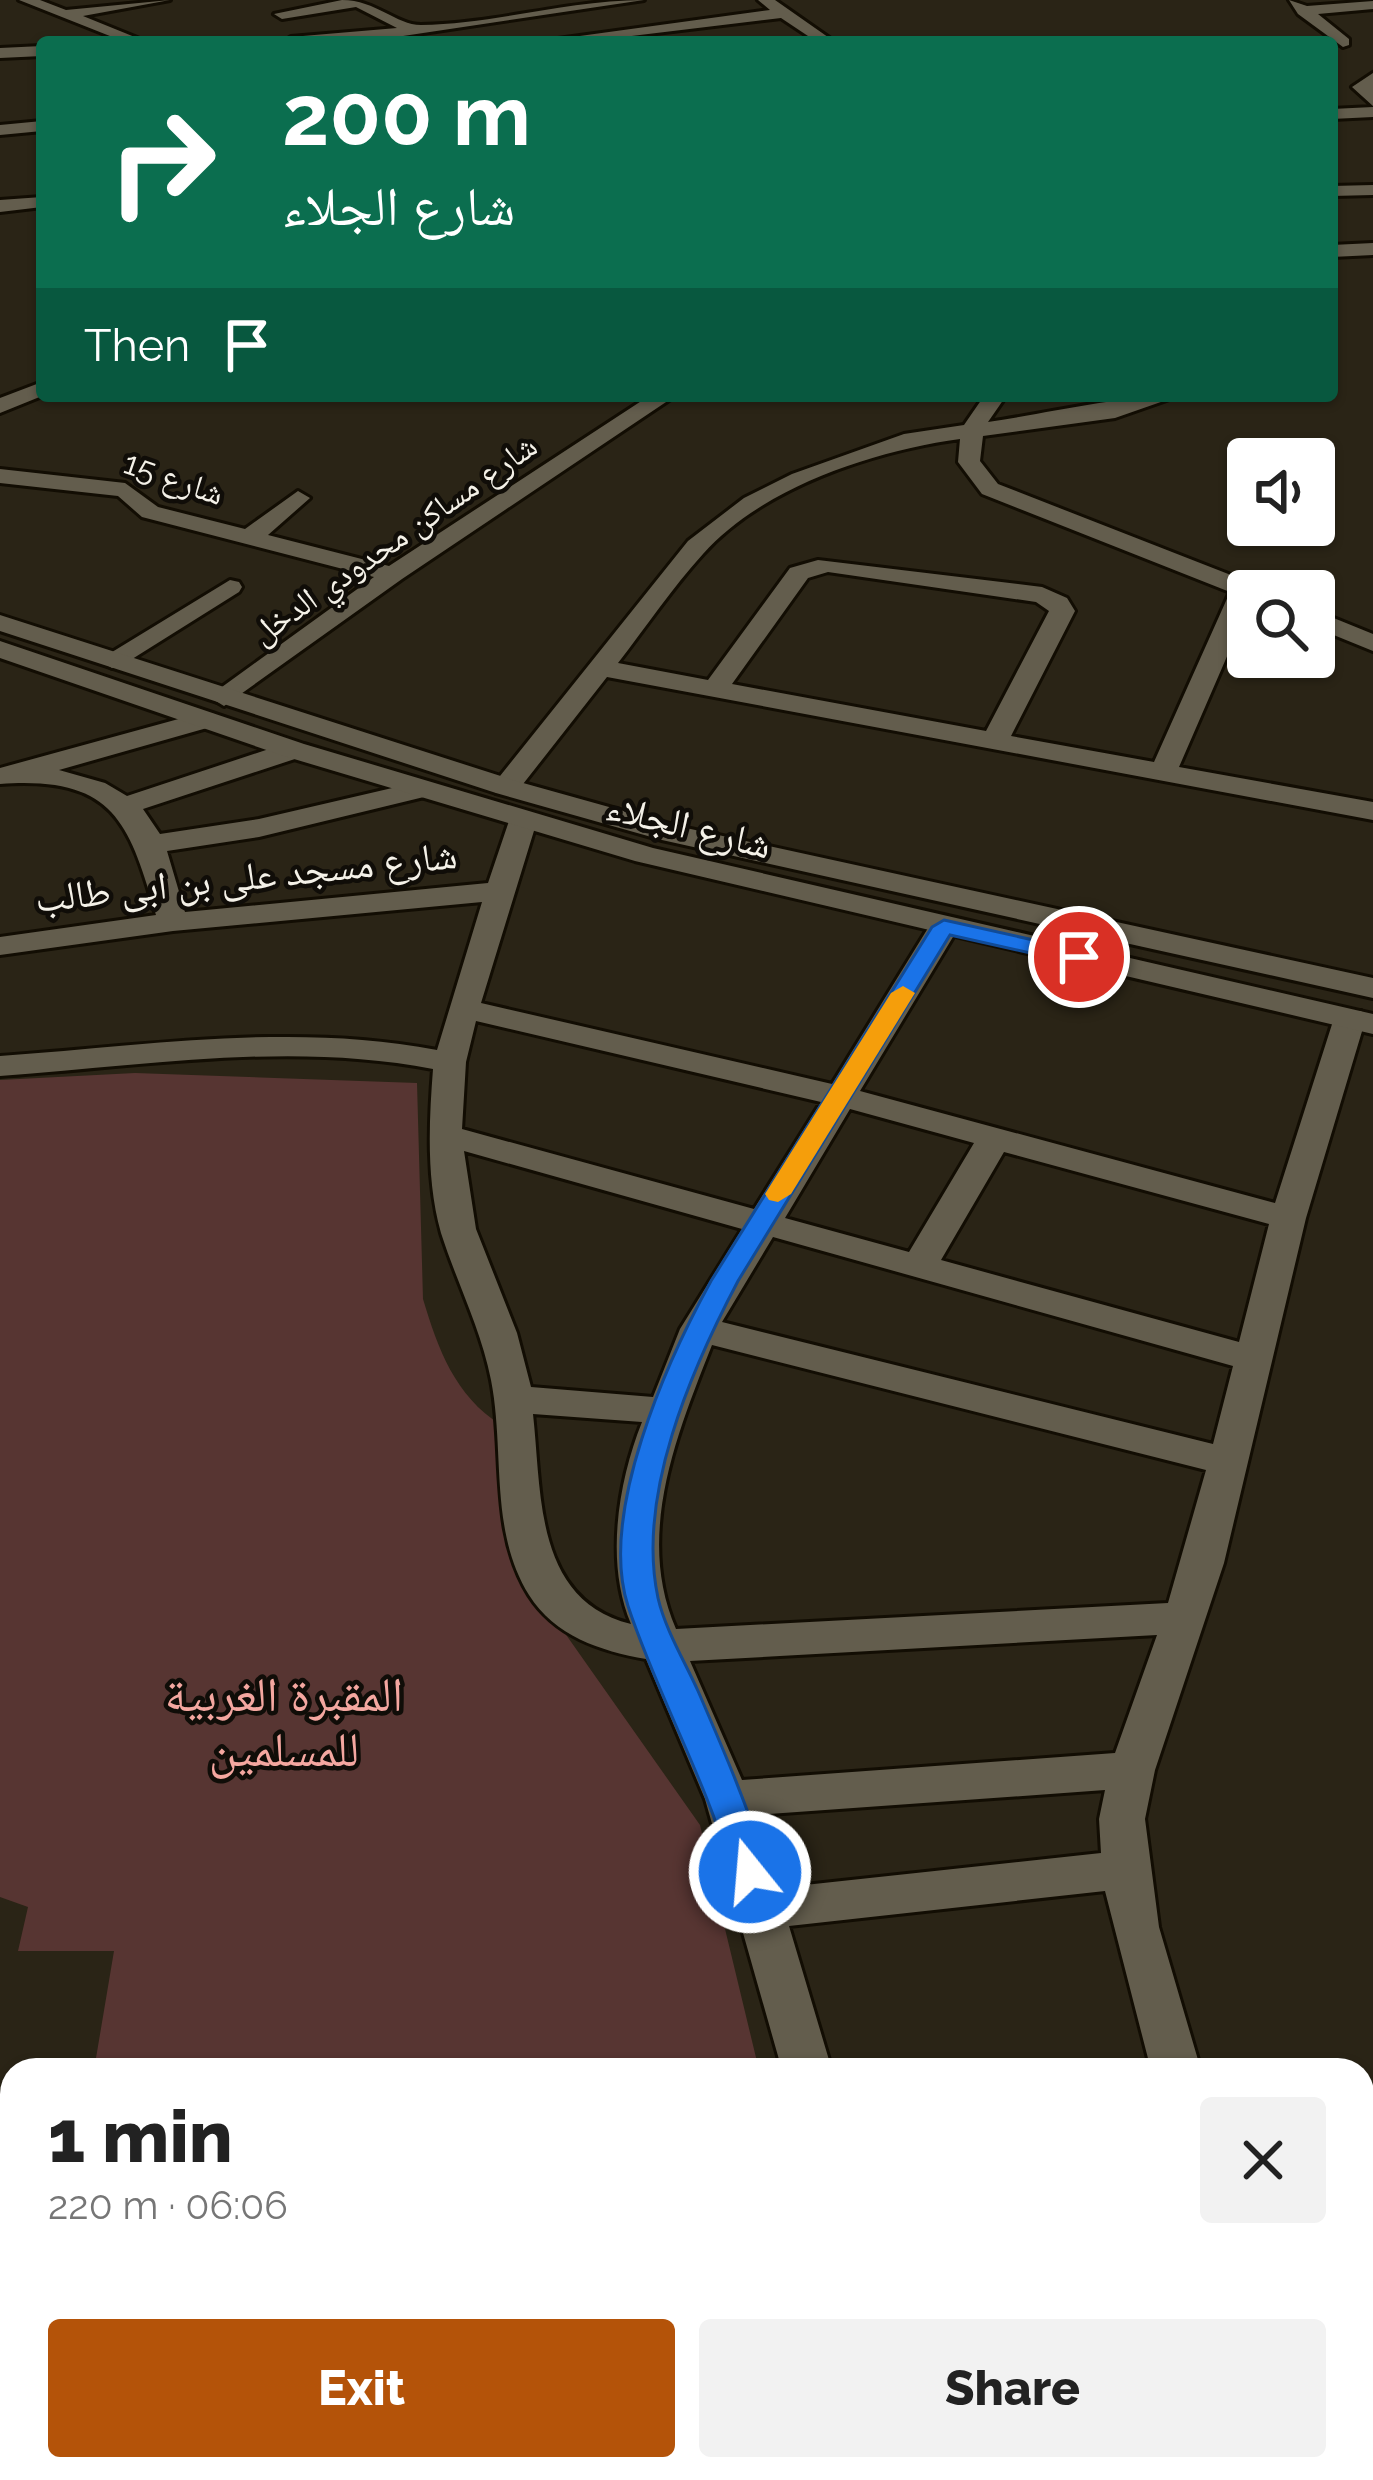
<!DOCTYPE html>
<html lang="en">
<head>
<meta charset="utf-8">
<style>
	:root { --surface:#fff; --page:#f2f2f2; --text:#222; --muted:#767676; --accent:#b45309 }
	body { margin:0; font-family:Raleway,"Noto Naskh Arabic",sans-serif; background:var(--page); color:var(--text); height:100vh; display:flex; flex-direction:column; font-size:45px; white-space:nowrap }
	* { box-sizing:border-box; margin:0 }
	p { font-size:39px; color:var(--muted) }
	.icon { flex:none; width:66px; height:66px; fill:none; stroke:currentColor; stroke-width:2; stroke-linecap:round; stroke-linejoin:round }
	.map { position:relative; flex:1; overflow:hidden }
	.drawer { position:absolute; left:0px; top:2058px; width:1374px; height:423px; display:flex; flex-direction:column; background:var(--surface); border-radius:36px 36px 0 0; box-shadow:0 3px 9px #0004 }
	.drawer>* { flex:none }
	.banner { position:absolute; left:36px; top:36px; width:1302px; height:366px; border-radius:12px; box-shadow:0 3px 9px #0004; background:#0b6e4f; color:#fff; overflow:hidden }
	.buttons { position:absolute; left:1227px; top:438px; display:grid; gap:24px }
	.buttons a { display:grid; place-items:center; width:108px; height:108px; border-radius:12px; background:var(--surface); box-shadow:0 3px 9px #0004; font-size:60px }
	.pin { position:absolute; display:grid; place-items:center; width:102px; height:102px; color:#fff; margin:-51px; border:6px solid #fff; border-radius:50%; box-shadow:0 3px 12px #0007 }
	.me { position:absolute; width:132px; margin:-66px; rotate:343deg; stroke-linejoin:round; filter:drop-shadow(0 0 9px #0008) }
	.turn { display:flex; align-items:center; gap:42px; height:252px; padding:0 48px; font-size:54px }
	.turn .icon { width:156px; height:156px; stroke-width:2.5 }
	.turn b { display:block; font-size:84px; line-height:102px }
	.then { display:flex; align-items:center; height:114px; padding:0 48px; background:#0003; gap:24px; font-size:45px }
	.round { display:grid; place-items:center; flex:none; width:126px; height:126px; border-radius:12px; background:var(--page) }
	.overview { display:flex; align-items:center; justify-content:space-between; height:204px; padding:0 48px }
	h1 { font-size:72px; font-weight:800; line-height:90px }
	.primary-button { display:flex; gap:24px; margin-top:auto; padding:24px 48px }
	.primary-button a { flex:1; height:138px; border-radius:12px; background:var(--accent); color:#fff; font-size:48px; font-weight:800; line-height:138px; text-align:center }
	.primary-button a+a { background:var(--page); color:var(--text) }
	.map>svg:first-child { display:block }
	.green { fill:#573532 }
	.lines { fill:none; stroke-linecap:round; stroke-linejoin:round }
	.minor-casing { stroke:#120d03; stroke-width:6 }
	.tertiary-casing { stroke:#120d03; stroke-width:6 }
	.minor { fill:#635d4d; fill-rule:evenodd }
	.tertiary { fill:#635d4d; fill-rule:evenodd }
	.route { fill:#1a73e8; stroke:#114b97; stroke-width:3 }
	.slow { fill:#f59e0b }
	.labels { text-anchor:middle; dominant-baseline:central; stroke-width:9; stroke-linejoin:round; paint-order:stroke }
	.far-street-label { font-size:33px; fill:#f4f1e8; stroke:#100d08 }
	.street-label { font-size:39px; fill:#f4f1e8; stroke:#100d08 }
	.near-park-label { font-size:48px; fill:#f4a7a0; stroke:#100d08 }
</style>
</head>
<body>
<div class="map">
<svg width="1373" height="2480" viewBox="0 0 1373 2480">
	<rect width="100%" height="100%" fill="#2a2416"/>
	<!-- green -->
	<path class="green" d="M135 1073 417 1083 423 1299C438 1349 455 1396 501 1425L531 1585 700 1825 759 2070H94L114 1951H18L28 1907 0 1897V1080Z
		M90 2469H876L878 2480H88Z"/>
	<g class="lines">
		<!-- minor casing -->
		<g class="minor-casing">
			<path id="minor" d="M19 0H40L66 10 170 0 83 16 147 42H125Z
				M342 0C376 0 396 25 421 25 495 24 569 0 644 0L363 42H283L291 37 397 28 356 7 282 19 274 14Z
				M758 0H775L835 42H817L781 18 582 42H536L770 10Z
				M1289 0 1307 6 1373 1V9L1318 14 1349 39V45L1343 47 1298 14Z
				M42 46V56L0 58V48Z
				M1373 73V106L1352 87Z
				M1373 107V117L1332 119V109Z
				M42 121V131L0 135V125Z
				M1373 185V195L1332 196V186Z
				M42 197V207L0 212V200Z
				M1373 243V255L1332 257V245Z
				M42 382V396L0 413V398Z
				M649 396H675L402 579 224 706 211 698 215 692 374 577 142 517 118 496 0 483V469L125 483 158 507 245 529 298 491 310 498 268 535 389 566Z
				M984 396H1006L988 422C1049 413 1117 396 1178 396L1115 418 983 436 980 461 998 484 1259 586 1262 591H1248V608L1179 767 1373 802V820L607 677 516 793H496L492 787 496 781 688 541 744 498 792 474 904 434 964 425ZM960 439 958 462 982 494 1230 592 1154 762 1011 736 1075 611 1067 598 1042 587 818 560 790 568 708 680 618 663C646 627 672 588 703 554 763 487 873 451 960 439ZM828 572 1036 602 1049 611 986 731 732 684 808 578Z
				M230 580 239 582 242 587 239 592 121 666 112 668 99 660Z
				M1314 610 1373 634V651L1314 627Z
				M204 712 214 714 218 720 214 726 59 770 105 783 127 796 284 744 294 742 308 750 304 756 143 809 160 834 259 819 418 782 432 790 428 796 259 837 167 851 185 912 488 883 509 821 513 815H533L537 821 481 1003 832 1084 933 920H955L959 927 860 1091 1275 1203 1334 1018 1339 1011H1361L1366 1018 1306 1218 1224 1563 1155 1770 1145 1819 1159 1927 1201 2070H1151L1105 1891 789 1926 832 2070H782L705 1799 646 1659C600 1651 555 1636 529 1595 489 1531 505 1451 491 1380 481 1329 457 1283 441 1233 426 1180 429 1122 433 1069 291 1041 143 1066 0 1076V1056C145 1046 293 1022 437 1050L482 902 173 931 0 955V937L156 915C129 821 113 776 0 784V768ZM476 1021 821 1102 754 1209 462 1129 466 1062ZM850 1109 974 1143 909 1252 785 1218ZM464 1151 742 1229 680 1329 653 1397 531 1387 517 1333 476 1229ZM1004 1152 1269 1224 1239 1342 941 1260ZM773 1237 1233 1366 1213 1444 722 1322ZM712 1345 1206 1470 1168 1603 676 1629C635 1535 677 1434 712 1345ZM533 1414 642 1422C618 1482 605 1563 631 1624 534 1600 542 1494 533 1414ZM1157 1635 1115 1753 742 1780 690 1661ZM1105 1790 1099 1819 1101 1853 777 1888 756 1815Z
				M874 2469H930L933 2480H875Z
				M1270 2469H1326L1331 2480H1273Z"/>
		</g>
		<!-- tertiary casing -->
		<g class="tertiary-casing">
			<path id="tertiary" d="M0 615 516 781 677 826 1373 978V998L662 840 496 793 0 631Z
				M0 641 304 744 653 848 1373 1014V1034L635 861 284 756 0 658Z"/>
		</g>
		<!-- minor -->
		<use href="#minor" class="minor"/>
		<!-- tertiary -->
		<use href="#tertiary" class="tertiary"/>
	</g>
	<!-- route -->
	<path class="route" d="M944 920 1087 952 1091 957 1079 964 950 935 738 1281C691 1370 636 1496 658 1598 665 1629 685 1662 698 1691 724 1751 749 1809 768 1872L763 1882 750 1886 737 1882 732 1872C705 1777 658 1697 628 1606 598 1514 667 1361 711 1281L932 927Z"/>
	<!-- slow -->
	<path class="slow" d="M903 986 915 993 791 1194 778 1202 769 1200 765 1194 891 993Z"/>
	<g class="labels">
		<!-- far-street labels -->
		<g class="far-street-label">
			<text transform="translate(174 478) rotate(19)">شارع 15</text>
			<text transform="translate(394 539) rotate(-35)">شارع مساكن محدودي الدخل</text>
		</g>
		<!-- street labels -->
		<g class="street-label">
			<text transform="translate(689 825) rotate(14)">شارع الجلاء</text>
			<text transform="translate(246 876) rotate(-6)">شارع مسجد على بن ابى طالب</text>
		</g>
		<!-- near-park labels -->
		<g class="near-park-label">
			<text x="284" y="1694">المقبرة الغربية<tspan x="284" dy="55">للمسلمين</tspan></text>
		</g>
	</g>
</svg>
<div class="buttons">
<a><svg class="icon" aria-label="sound" viewBox="0 0 24 24"><path d="M4 9h4l5-4v14l-5-4H4zM17 9q2 3 0 6"/></svg></a>
<a><svg class="icon" aria-label="search" viewBox="0 0 24 24"><circle cx="10" cy="10" r="6"/><path d="M15 15l6 6"/></svg></a>
</div>
<div class="pin" style="left:1079px;top:957px;background:#d93025"><svg class="icon" aria-label="arrive" viewBox="0 0 24 24"><path d="M6 21V4h12l-3 4 3 4H6"/></svg></div>
<svg class="me" style="left:750px;top:1872px" viewBox="-20 -20 40 40"><circle r="17" fill="#1a73e8" stroke="#fff" stroke-width="3"/><path d="M0-11L8 9 0 5-8 9z" fill="#fff"/></svg>
<div class="banner">
<div class="turn"><svg class="icon" aria-label="right" viewBox="0 0 24 24"><path d="M7 20v-9h11M14 6l5 5-5 5"/></svg><div><b>200 m</b>شارع الجلاء</div></div>
<div class="then">Then<svg class="icon" aria-label="arrive" viewBox="0 0 24 24"><path d="M6 21V4h12l-3 4 3 4H6"/></svg></div>
</div>
<section class="drawer">
<div class="overview"><div><h1>1 min</h1><p>220 m · 06:06</p></div><a class="round"><svg class="icon" aria-label="close" viewBox="0 0 24 24"><path d="M6 6l12 12M18 6L6 18"/></svg></a></div>
<div class="primary-button"><a>Exit</a><a>Share</a></div>
</section>
</div>
</body>
</html>
